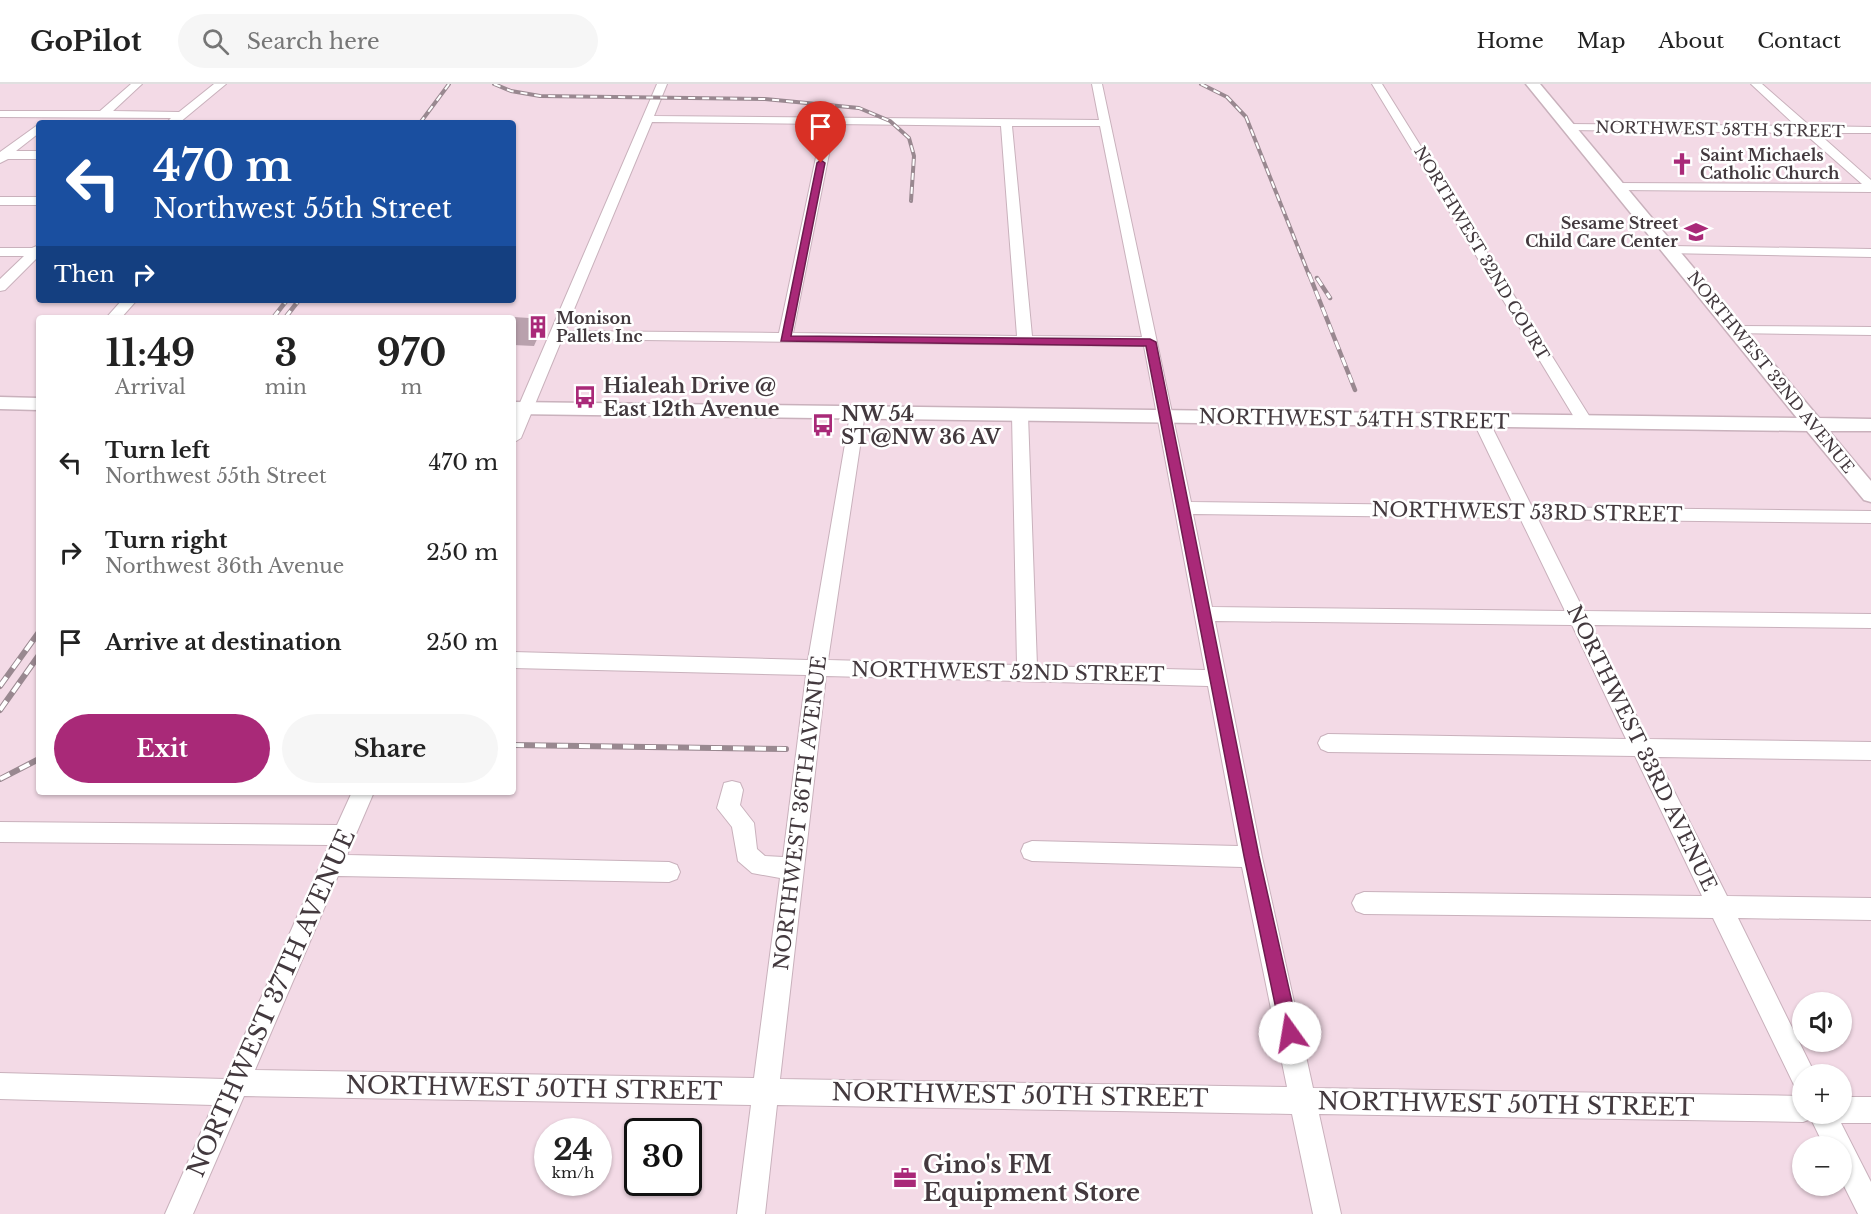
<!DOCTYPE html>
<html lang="en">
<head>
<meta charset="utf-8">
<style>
	:root { --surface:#fff; --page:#f6f6f6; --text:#222; --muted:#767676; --line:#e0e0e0; --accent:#a92978 }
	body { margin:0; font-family:"Libre Baskerville",serif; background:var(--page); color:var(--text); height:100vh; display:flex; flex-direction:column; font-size:22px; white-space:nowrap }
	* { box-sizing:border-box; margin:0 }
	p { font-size:20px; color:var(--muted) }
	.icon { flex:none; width:33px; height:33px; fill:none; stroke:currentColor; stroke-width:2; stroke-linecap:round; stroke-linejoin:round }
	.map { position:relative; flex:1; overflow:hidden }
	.details { position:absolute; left:36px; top:231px; width:480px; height:480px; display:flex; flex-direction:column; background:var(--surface); border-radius:6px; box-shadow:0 2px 4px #0004 }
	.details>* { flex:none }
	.guide { position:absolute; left:36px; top:36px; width:480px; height:183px; border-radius:6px; box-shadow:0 2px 4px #0004; background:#1a4fa0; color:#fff; overflow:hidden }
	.buttons { position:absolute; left:1792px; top:908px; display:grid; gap:12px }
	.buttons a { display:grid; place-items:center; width:60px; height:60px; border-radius:50%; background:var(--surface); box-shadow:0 2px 4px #0004; font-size:30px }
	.speed { position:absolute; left:534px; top:1034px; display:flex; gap:12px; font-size:30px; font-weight:700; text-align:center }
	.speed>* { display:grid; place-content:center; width:78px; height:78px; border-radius:50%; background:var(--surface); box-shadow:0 2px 4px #0004; line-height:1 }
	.speed small { font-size:15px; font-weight:400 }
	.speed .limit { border:3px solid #111; border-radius:9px; background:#fff; color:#111 }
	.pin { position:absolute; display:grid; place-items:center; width:51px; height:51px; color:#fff; margin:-62px -26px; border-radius:50% 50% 50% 0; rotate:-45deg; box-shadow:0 0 6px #0007 }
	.pin .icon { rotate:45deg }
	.me { position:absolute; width:66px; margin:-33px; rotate:347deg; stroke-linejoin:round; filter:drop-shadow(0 0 4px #0008) }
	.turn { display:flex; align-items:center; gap:21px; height:126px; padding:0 18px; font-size:27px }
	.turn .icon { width:78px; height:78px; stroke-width:2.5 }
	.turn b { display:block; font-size:42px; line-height:51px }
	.then { display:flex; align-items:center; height:57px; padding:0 18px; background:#0003; gap:12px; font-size:22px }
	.eta { display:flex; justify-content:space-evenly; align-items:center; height:102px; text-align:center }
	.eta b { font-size:36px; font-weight:700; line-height:42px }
	.cta { display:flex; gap:12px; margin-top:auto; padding:12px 18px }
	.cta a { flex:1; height:69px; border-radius:36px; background:var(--accent); color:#fff; font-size:24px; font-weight:700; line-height:69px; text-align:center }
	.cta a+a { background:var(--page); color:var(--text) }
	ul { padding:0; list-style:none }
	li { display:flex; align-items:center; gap:18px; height:90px; padding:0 18px }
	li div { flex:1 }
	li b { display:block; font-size:22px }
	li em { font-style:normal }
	header { display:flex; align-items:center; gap:36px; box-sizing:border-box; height:84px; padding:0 30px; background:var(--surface); border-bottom:2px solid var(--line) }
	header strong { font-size:28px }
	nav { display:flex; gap:33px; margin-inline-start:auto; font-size:21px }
	.search { width:420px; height:54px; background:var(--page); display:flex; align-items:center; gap:15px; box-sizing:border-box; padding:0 21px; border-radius:33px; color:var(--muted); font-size:22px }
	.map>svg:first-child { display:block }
	.building { fill:#b9a1ad }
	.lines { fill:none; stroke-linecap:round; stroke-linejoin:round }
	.minor-casing { stroke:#c9b1bc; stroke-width:2 }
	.major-casing { stroke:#c9b1bc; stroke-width:3 }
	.minor { fill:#fff; fill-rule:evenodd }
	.major { fill:#fff; fill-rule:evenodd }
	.rail-far2-casing { stroke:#998890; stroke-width:4 }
	.rail-far1-casing { stroke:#998890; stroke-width:4.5 }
	.rail-casing { stroke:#998890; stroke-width:6 }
	.rail-far2 { stroke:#fff; stroke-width:2; stroke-dasharray:7; stroke-linecap:butt }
	.rail-far1 { stroke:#fff; stroke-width:3; stroke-dasharray:9; stroke-linecap:butt }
	.rail { stroke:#fff; stroke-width:4; stroke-dasharray:11; stroke-linecap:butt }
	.route { fill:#a92978; stroke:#6e1b4e; stroke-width:1.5 }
	.labels { text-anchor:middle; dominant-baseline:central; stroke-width:5; stroke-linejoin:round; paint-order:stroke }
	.far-street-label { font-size:16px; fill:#43393e; stroke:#fff }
	.far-poi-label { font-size:16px; font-weight:bold; fill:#43393e; stroke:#fff; text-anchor:start }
	.poi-label { font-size:20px; font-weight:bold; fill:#43393e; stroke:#fff; text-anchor:start }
	.street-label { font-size:20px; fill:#43393e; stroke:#fff }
	.near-street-label { font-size:24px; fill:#43393e; stroke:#fff }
	.near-poi-label { font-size:24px; font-weight:bold; fill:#43393e; stroke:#fff; text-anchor:start }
</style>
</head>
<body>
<header>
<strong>GoPilot</strong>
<div class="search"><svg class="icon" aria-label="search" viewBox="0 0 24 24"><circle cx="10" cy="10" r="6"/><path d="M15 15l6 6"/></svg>Search here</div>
<nav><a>Home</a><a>Map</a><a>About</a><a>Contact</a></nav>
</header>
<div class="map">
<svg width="1871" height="1130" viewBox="0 0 1871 1130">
	<rect width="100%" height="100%" fill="#f3dae6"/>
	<!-- building -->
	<path class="building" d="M513 233 546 235 534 262 513 261Z"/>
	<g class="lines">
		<!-- minor casing -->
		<g class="minor-casing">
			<path id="minor" d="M131 0H142L113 27 179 28 214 0H226L179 39H166L171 34 0 33V27H100Z
				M657 0H667L654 32 1099 36 1092 0H1102L1191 418 1514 422 1473 337 1481 332 1489 337 1532 423 1871 427V439L1538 435 1584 527 1871 530V544L1591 541 1648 655 1871 658V676L1657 673 1727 812 1871 814V836L1738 834 1815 990H1803V1005L1794 1001 1713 834 1364 830 1356 827 1352 819 1356 811 1364 808 1702 812 1635 672 1328 668 1321 665 1318 659 1321 653 1328 650 1626 655 1572 541 1215 537 1262 773 1313 1004 1803 1012V1029H1842V1013H1871V1039H1841L1871 1098V1130H1858L1842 1098V1062H1824L1811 1035 1803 1038 1319 1030 1341 1130H1313L1292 1030 777 1021 765 1130H737L751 1021 244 1012 193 1130H165L213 1021 0 1015V989L225 995 329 761 0 758V738L337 741 352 708H374L347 771 669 778 677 781 680 788 677 795 669 798 338 792 255 986 754 994 780 794 752 789 738 777 732 743 717 724 724 699 732 697 740 699 743 706 740 721 754 739 757 765 765 772 783 773 806 591 513 584V568L808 576 851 325H863L865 329 828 576 1017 581 1012 331 1020 326 1028 331 1037 582 1205 586 1144 262 562 255 521 354 513 359V335ZM652 38 823 40 779 249 565 247ZM835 40 1001 42 1017 252 793 249ZM1012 42H1100L1142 253 1032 252ZM1193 430 1520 434 1565 527 1212 523ZM826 592 1208 602 1238 762 1032 757 1024 760 1021 767 1024 774 1032 777 1242 783 1287 1003 780 995Z
				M1372 0H1382L1593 338 1591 342H1579L1577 338Z
				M1751 0H1762L1810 42 1871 43V49H1818L1871 96V108L1617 106 1611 102 1613 99 1862 100 1804 49 1568 46 1562 43 1568 40 1796 42Z
				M39 40V49L16 67H39V75H8L0 79V68Z
				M0 113H39V121H0Z
				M39 161V172L5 206 0 207V195L24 172H0V164H32Z
				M1670 162 1871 165V173L1665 169 1663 166Z
				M122 216H137L121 234H106Z
				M1736 242 1871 243V251L1731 249 1729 246 1731 243Z"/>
		</g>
		<!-- major casing -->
		<g class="major-casing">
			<path id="major" d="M1526 0H1540L1819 334 1871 335V347H1829L1871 397V418L1864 416 1807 347 513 330V318L1797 334Z
				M0 313 39 314V326L0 325Z"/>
		</g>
		<!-- minor -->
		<use href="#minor" class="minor"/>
		<!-- major -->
		<use href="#major" class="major"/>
		<!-- rail-far2 casing -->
		<g class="rail-far2-casing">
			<path id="rail-far2" d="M494 0 511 7 540 12 765 15 859 24 890 37 909 54 914 72 911 117
				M1201 0 1227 13 1246 33 1309 191
				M420 39 449 0"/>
		</g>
		<!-- rail-far1 casing -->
		<g class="rail-far1-casing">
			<path id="rail-far1" d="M1309 190 1355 306
				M1317 194 1330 214
				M273 234 287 216
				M285 234 299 216"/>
		</g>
		<!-- rail casing -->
		<g class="rail-casing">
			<path id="rail" d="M0 602 39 548
				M0 626 39 571
				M513 661 786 665
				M0 695 39 675"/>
		</g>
		<!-- rail-far2 -->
		<use href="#rail-far2" class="rail-far2"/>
		<!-- rail-far1 -->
		<use href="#rail-far1" class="rail-far1"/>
		<!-- rail -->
		<use href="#rail" class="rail"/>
	</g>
	<!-- route -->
	<path class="route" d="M821 76 825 79 791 252 1150 255 1156 258 1259 772 1299 949 1296 956 1290 958 1284 956 1281 949 1244 772 1146 262 781 257 817 79Z"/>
	<!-- icons -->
	<defs>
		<g id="church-bare" transform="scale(1.8)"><path d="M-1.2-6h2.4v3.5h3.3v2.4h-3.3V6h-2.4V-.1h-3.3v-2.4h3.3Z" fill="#a92978" stroke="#fff" stroke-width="2.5" paint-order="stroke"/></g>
		<g id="school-bare" transform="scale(1.8)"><path d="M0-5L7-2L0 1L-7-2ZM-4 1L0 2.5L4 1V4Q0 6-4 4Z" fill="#a92978" stroke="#fff" stroke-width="2.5" paint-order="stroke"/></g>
		<g id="building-bare" transform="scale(1.8)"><path d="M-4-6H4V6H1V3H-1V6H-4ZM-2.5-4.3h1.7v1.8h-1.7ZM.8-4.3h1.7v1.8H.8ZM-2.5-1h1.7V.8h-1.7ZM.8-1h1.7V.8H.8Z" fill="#a92978" stroke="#fff" stroke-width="2.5" paint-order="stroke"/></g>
		<g id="bus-bare" transform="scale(1.8)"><path d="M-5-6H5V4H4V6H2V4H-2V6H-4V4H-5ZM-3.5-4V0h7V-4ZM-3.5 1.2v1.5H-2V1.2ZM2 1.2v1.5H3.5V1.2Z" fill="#a92978" stroke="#fff" stroke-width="2.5" paint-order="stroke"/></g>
		<g id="office-bare" transform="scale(1.8)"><path d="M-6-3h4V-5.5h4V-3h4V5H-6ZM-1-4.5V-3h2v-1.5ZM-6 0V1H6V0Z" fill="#a92978" stroke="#fff" stroke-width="2.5" paint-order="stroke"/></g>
	</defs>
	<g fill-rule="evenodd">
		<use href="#church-bare" x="1682" y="80"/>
		<use href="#school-bare" x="1696" y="148"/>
		<use href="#building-bare" x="538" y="243"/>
		<use href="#bus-bare" x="585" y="313"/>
		<use href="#bus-bare" x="823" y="341"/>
		<use href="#office-bare" x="905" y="1094"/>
	</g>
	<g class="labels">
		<!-- far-street labels -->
		<g class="far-street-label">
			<text transform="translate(1720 45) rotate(1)">NORTHWEST 58TH STREET</text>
			<text transform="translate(1482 169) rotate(59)">NORTHWEST 32ND COURT</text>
			<text transform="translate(1771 288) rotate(51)">NORTHWEST 32ND AVENUE</text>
		</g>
		<!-- far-poi labels -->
		<g class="far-poi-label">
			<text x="1700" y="71">Saint Michaels<tspan x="1700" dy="18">Catholic Church</tspan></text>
			<text x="1678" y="139" text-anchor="end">Sesame Street<tspan x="1678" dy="18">Child Care Center</tspan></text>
			<text x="556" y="234">Monison<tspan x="556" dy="18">Pallets Inc</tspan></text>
		</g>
		<!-- poi labels -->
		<g class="poi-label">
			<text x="603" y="302">Hialeah Drive @<tspan x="603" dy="23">East 12th Avenue</tspan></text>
			<text x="841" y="330">NW 54<tspan x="841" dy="23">ST@NW 36 AV</tspan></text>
		</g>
		<!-- street labels -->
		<g class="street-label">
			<text transform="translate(1354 335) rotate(1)">NORTHWEST 54TH STREET</text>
			<text transform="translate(1527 428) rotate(1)">NORTHWEST 53RD STREET</text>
			<text transform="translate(1008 588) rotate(1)">NORTHWEST 52ND STREET</text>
			<text transform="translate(1642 664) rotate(64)">NORTHWEST 33RD AVENUE</text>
			<text transform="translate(800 729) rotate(-83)">NORTHWEST 36TH AVENUE</text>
		</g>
		<!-- near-street labels -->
		<g class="near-street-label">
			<text transform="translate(271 919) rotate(-66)">NORTHWEST 37TH AVENUE</text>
			<text transform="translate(534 1004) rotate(1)">NORTHWEST 50TH STREET</text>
			<text transform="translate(1020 1011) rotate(1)">NORTHWEST 50TH STREET</text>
			<text transform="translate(1506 1020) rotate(1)">NORTHWEST 50TH STREET</text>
		</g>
		<!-- near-poi labels -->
		<g class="near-poi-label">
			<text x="923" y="1080">Gino's FM<tspan x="923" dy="28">Equipment Store</tspan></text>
		</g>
	</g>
</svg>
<div class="buttons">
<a><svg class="icon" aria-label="sound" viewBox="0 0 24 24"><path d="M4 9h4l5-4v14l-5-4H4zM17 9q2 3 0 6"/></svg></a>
<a>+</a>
<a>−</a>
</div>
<div class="speed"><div>24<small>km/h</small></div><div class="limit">30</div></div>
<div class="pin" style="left:821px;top:79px;background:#d93025"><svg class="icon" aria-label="arrive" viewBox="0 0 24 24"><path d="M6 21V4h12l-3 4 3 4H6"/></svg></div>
<svg class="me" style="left:1290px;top:949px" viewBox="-20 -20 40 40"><circle r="19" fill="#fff"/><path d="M0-13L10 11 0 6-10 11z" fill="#a92978"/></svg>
<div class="guide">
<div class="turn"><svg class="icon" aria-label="left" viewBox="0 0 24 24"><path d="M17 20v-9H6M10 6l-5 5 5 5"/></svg><div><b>470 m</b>Northwest 55th Street</div></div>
<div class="then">Then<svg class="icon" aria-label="right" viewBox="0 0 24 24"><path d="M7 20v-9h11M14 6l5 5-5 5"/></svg></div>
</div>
<section class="details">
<div class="eta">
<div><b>11:49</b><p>Arrival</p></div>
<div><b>3</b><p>min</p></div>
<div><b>970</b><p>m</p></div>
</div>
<ul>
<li><svg class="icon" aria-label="left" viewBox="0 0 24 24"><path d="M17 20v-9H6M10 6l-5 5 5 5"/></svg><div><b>Turn left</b><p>Northwest 55th Street</p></div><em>470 m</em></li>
<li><svg class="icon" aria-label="right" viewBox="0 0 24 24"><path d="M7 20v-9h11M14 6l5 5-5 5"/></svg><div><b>Turn right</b><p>Northwest 36th Avenue</p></div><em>250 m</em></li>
<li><svg class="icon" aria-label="arrive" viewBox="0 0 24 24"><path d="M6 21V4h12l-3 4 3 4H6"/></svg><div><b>Arrive at destination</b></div><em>250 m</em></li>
</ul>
<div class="cta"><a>Exit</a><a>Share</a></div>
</section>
</div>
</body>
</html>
